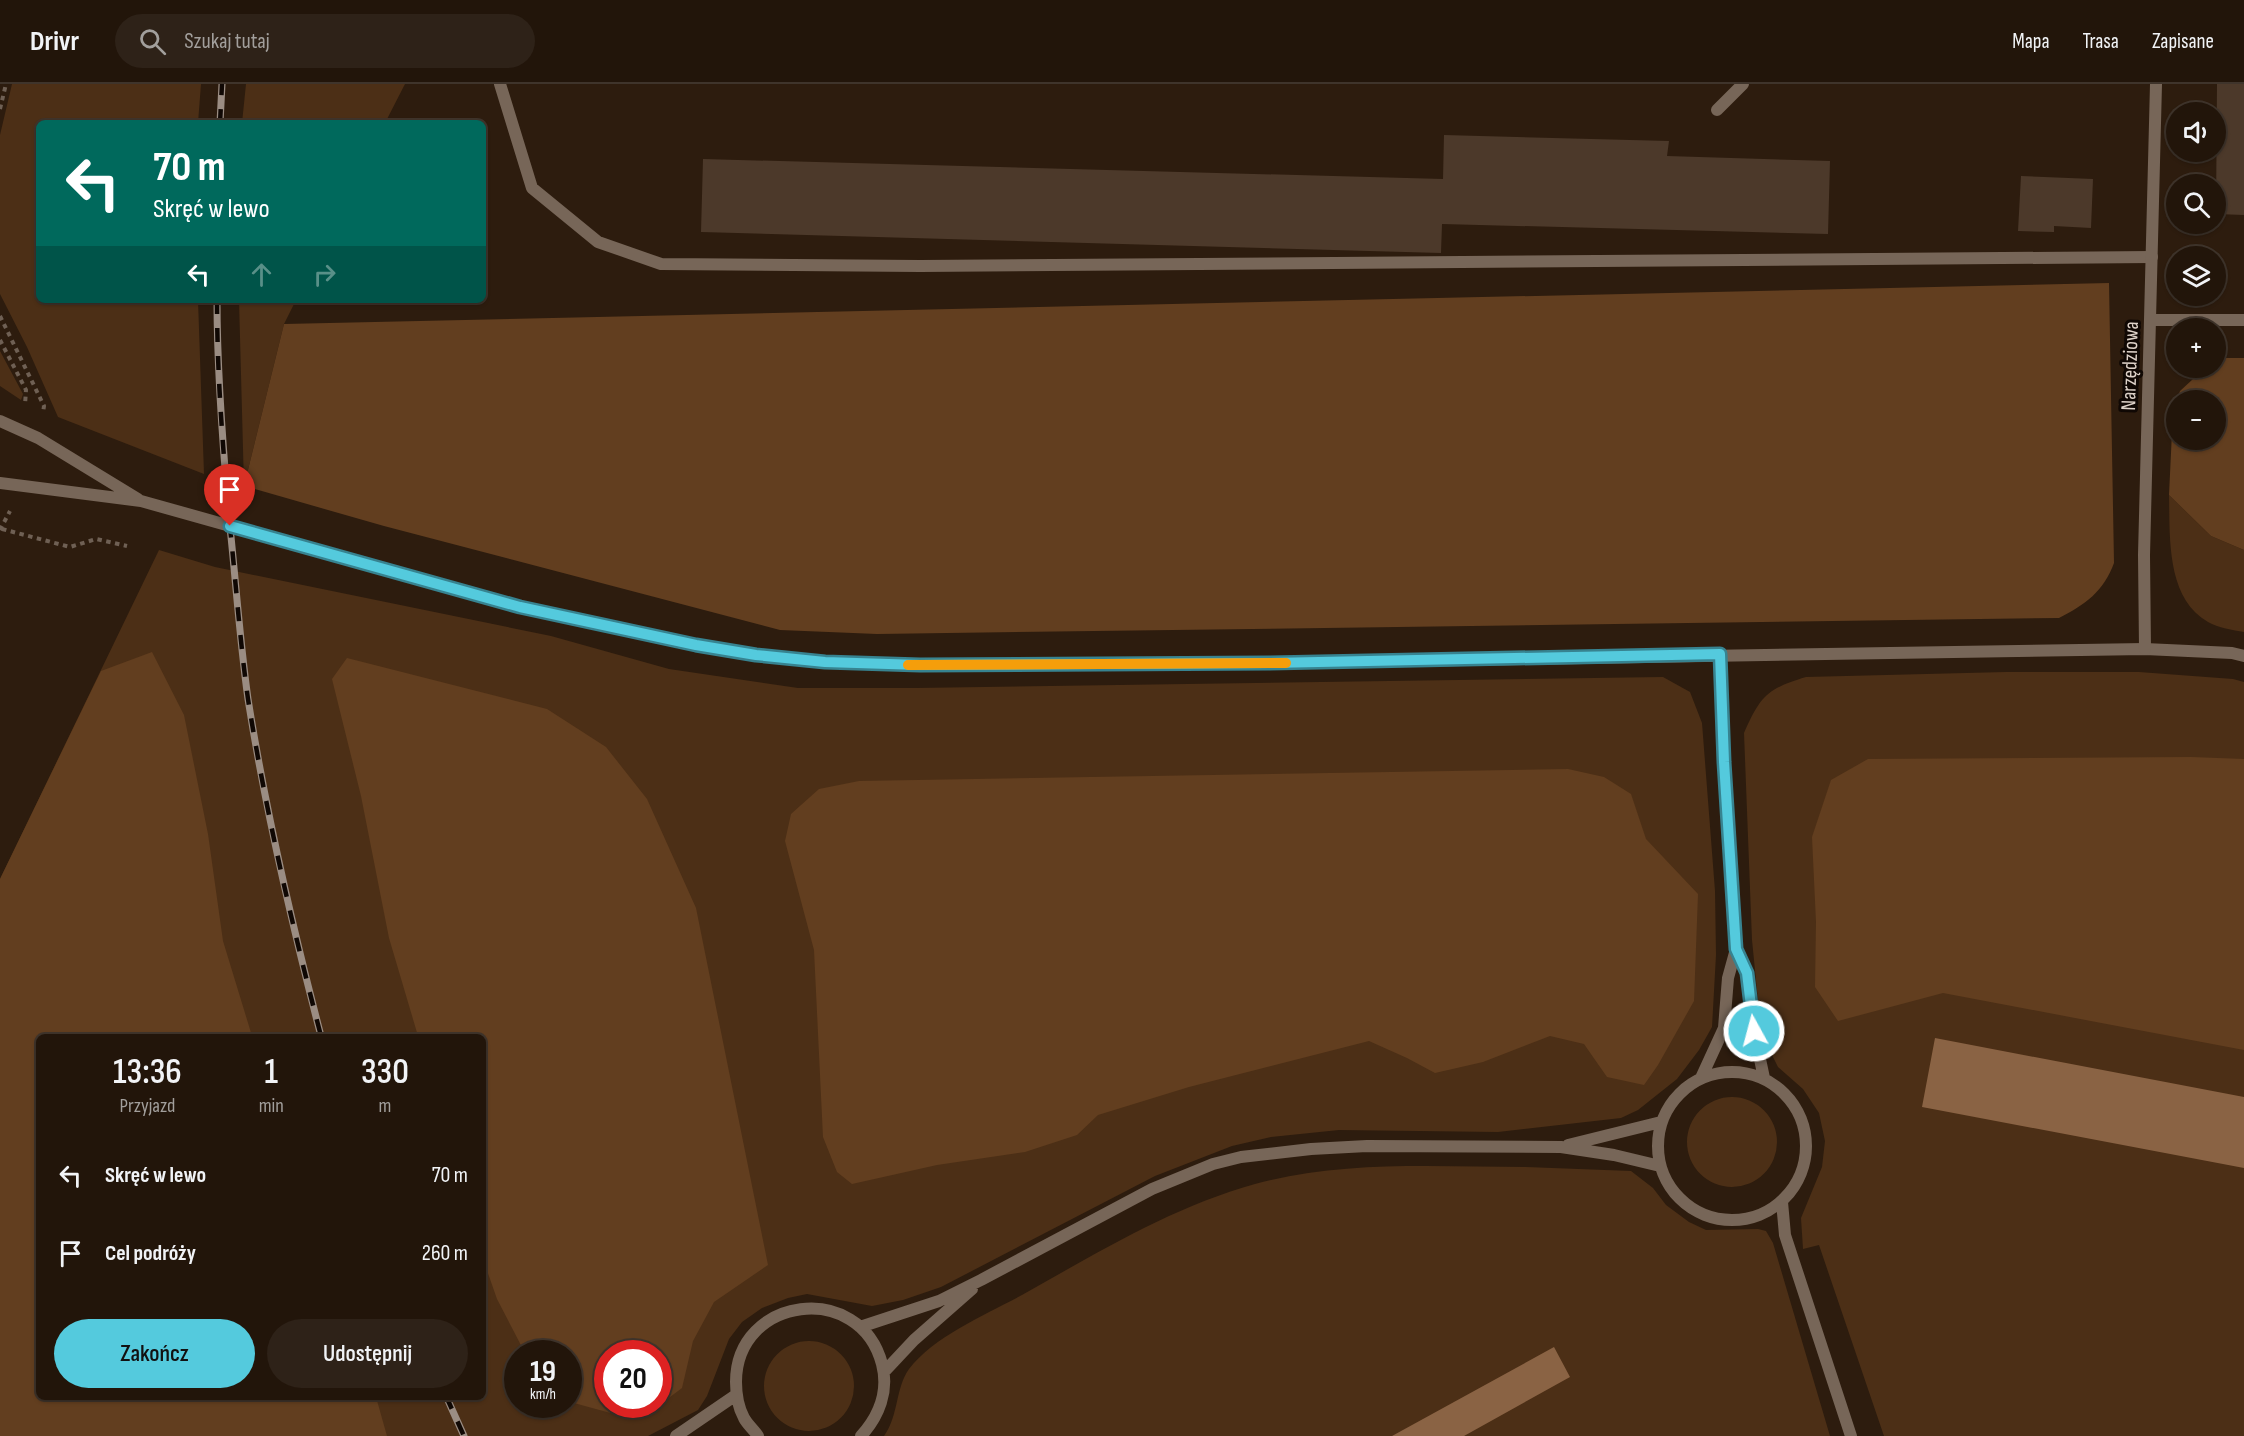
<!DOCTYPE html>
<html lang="pl">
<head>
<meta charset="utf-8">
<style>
	:root { --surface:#22150a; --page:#2e2218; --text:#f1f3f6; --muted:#a29f9c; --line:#3f342b; --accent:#54cadd }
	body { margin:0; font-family:"Sofia Sans Condensed",sans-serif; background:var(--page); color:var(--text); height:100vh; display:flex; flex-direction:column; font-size:22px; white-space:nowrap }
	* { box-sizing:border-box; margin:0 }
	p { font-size:20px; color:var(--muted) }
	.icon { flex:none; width:33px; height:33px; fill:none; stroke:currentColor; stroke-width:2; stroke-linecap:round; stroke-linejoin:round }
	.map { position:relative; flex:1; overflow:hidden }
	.sheet { position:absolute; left:36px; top:950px; width:450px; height:366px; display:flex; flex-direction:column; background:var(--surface); border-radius:9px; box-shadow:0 2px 4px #0004,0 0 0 2px var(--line) }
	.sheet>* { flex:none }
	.banner { position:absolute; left:36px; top:36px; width:450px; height:183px; border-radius:9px; box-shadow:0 2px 4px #0004,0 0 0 2px var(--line); background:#00695c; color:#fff; overflow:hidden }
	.controls { position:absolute; left:2166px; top:18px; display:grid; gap:12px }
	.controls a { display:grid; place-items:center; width:60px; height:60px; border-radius:50%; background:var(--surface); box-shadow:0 2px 4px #0004,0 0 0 2px var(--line); font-size:30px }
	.speed { position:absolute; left:504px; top:1256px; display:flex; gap:12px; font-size:30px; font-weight:700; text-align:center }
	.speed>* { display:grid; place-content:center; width:78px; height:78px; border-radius:50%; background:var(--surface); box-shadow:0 2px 4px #0004,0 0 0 2px var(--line); line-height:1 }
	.speed small { font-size:15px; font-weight:400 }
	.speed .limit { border:9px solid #d22; background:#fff; color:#111 }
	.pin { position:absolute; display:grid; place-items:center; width:51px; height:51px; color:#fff; margin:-62px -26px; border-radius:50% 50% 50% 0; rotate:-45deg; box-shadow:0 0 6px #0007 }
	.pin .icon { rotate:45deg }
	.me { position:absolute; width:66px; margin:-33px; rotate:353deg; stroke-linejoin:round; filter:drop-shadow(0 0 4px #0008) }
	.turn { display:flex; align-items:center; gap:21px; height:126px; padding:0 18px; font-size:27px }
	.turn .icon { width:78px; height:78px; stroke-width:2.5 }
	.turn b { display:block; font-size:42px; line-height:51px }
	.lanes { display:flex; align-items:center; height:57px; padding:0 18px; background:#0003; justify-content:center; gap:30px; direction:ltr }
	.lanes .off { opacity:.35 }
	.eta { display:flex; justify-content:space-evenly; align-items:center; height:102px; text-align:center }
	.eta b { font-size:36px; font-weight:600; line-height:42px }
	.button { display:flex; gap:12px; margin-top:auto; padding:12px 18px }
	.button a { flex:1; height:69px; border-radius:36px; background:var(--accent); color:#111; font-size:24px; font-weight:600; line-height:69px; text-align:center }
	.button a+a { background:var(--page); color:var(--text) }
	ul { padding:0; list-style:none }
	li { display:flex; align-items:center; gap:18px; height:78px; padding:0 18px }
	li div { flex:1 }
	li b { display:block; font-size:22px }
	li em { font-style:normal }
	header { display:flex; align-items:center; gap:36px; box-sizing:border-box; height:84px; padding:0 30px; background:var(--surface); border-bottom:2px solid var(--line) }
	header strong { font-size:28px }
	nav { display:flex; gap:33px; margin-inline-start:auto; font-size:21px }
	.search { width:420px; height:54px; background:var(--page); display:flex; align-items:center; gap:15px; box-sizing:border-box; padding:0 21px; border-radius:33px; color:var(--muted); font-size:22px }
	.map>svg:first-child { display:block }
	.green { fill:#4c2f16; fill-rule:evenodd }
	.forest { fill:#623e1f; fill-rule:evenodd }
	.water { fill:#8a6344 }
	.building { fill:#4c392a }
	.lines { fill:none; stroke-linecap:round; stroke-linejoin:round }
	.path { stroke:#6f6054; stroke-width:4; stroke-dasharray:4.5 4.5; stroke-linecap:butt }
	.service { stroke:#776658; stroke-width:12 }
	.minor { stroke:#776658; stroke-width:12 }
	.rail-casing { stroke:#9b8d83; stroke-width:7 }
	.rail { stroke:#100804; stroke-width:4.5; stroke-dasharray:14; stroke-linecap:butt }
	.route-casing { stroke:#378390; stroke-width:15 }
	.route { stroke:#54cadd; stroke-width:10 }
	.slow { stroke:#f59e0b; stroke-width:10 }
	.labels { text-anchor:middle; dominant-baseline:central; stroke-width:6; stroke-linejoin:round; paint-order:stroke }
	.street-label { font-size:21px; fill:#ded2c9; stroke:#100804 }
</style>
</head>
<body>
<header>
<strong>Drivr</strong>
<div class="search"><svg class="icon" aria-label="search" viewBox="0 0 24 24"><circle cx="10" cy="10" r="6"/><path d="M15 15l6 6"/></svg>Szukaj tutaj</div>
<nav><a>Mapa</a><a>Trasa</a><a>Zapisane</a></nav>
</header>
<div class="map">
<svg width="2244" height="1352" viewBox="0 0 2244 1352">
	<rect width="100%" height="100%" fill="#2d1c0e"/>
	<!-- green -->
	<path class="green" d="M12 0H201L198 39H39V216H198L204 390 58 333 27 263 0 210V51Z
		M246 0H405L385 39H242Z
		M239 216H296L284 240 244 402Z
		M0 267 23 310 21 316 0 302Z
		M2169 411 2211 452 2244 466V548C2233 546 2218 544 2208 538 2166 514 2170 453 2169 411Z
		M159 466 215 483 551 552 669 585 798 604H916L1663 593 1690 608 1702 639 1715 807 1716 871 1712 943 1699 966 1677 995 1638 1026 1621 1034 1498 1048 1339 1046 1271 1053 1232 1062 1155 1092 941 1203 903 1216 872 1222 807 1210 788 1214 762 1224 742 1238 729 1255 707 1312 698 1326 648 1352H0V795ZM39 952H483V1312H39ZM518 1269H568V1320H518ZM608 1269H658V1320H608Z
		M2006 588H2139L2233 595 2244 598V1352H1884L1819 1161 1803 1165 1801 1134 1822 1083 1825 1057 1819 1029 1803 1005 1778 983 1768 963 1760 936 1752 856 1744 649C1761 611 1767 605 1806 593Z
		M1687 1058a45 45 0 1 1 90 0a45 45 0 1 1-90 0Z
		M1526 1083 1631 1087 1653 1104 1666 1121 1689 1138 1706 1146 1758 1145 1766 1147 1773 1159 1830 1352H884C899 1331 895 1305 909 1285 934 1252 987 1230 1022 1211 1097 1169 1172 1123 1255 1100 1342 1076 1437 1083 1526 1083Z
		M764 1302a45 45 0 1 1 90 0a45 45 0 1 1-90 0Z"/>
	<!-- forest -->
	<path class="forest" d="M2109 199 2114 479C2104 507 2085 521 2059 534L877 550 780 546 384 442 244 402 284 240Z
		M2226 274H2244V466L2211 452 2169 411 2173 327 2180 307 2205 284H2216V278ZM2176 316H2216V356H2176Z
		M152 568 184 631 208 750 223 857 252 952H39V1312L376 1313 387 1352H0V795L101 587Z
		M347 574 547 625 606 663 647 715 696 824 768 1181 714 1218 693 1257 682 1304 658 1322 614 1330 574 1319 569 1315 568 1269H525L497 1215 483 1175V952H418L389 854 361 712 332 595ZM608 1269H658V1320H608Z
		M2191 673 2244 675V966L1943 909 1838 937 1815 903 1816 838 1812 753 1831 696 1868 675Z
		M1568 685 1604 693 1631 710 1646 755 1698 810 1694 917 1658 981 1644 1001 1607 993 1584 960 1550 952 1483 978 1435 989 1407 974 1369 957 1189 1003 1098 1031 1077 1051 1025 1068 937 1081 852 1100 837 1088 823 1053 814 866 785 757 791 730 819 705 859 697Z"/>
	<!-- water -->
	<path class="water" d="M1935 954 2244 1013V1084L1922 1023Z
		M1554 1263 1570 1293 1464 1352H1392Z"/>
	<!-- building -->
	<path class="building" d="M2217 0H2244V131L2216 130Z
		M1444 51 1669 57 1667 72 1830 77 1828 150 1442 140 1441 169 701 148 703 75 1443 95Z
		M2021 92 2093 95 2091 144 2054 142V148L2018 147Z"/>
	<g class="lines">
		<!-- path -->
		<path class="path" d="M0 25 6 0
			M0 232 44 322 43 329
			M0 256 26 306 25 321
			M2 445 70 463 96 455 127 462
			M0 446 10 427"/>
		<!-- service -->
		<path class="service" d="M500 0 532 104 598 158 661 180 920 182 2152 173
			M1717 26 1743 0
			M0 337 38 354 138 415
			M0 399 141 417 520 523 676 557 756 571 825 578 919 581 1269 579 2145 565 2232 569 2244 572
			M1736 865 1747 889 1754 947 1764 994
			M1658 1062a74 74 0 1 1 148 0a74 74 0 1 1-148 0Z
			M1701 994 1724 944 1728 894 1736 865 1724 678 1720 570
			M1568 1061 1661 1038
			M1782 1118 1785 1151 1851 1352
			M860 1243 939 1217 981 1196 1152 1105 1213 1080 1241 1073 1311 1065 1367 1062 1561 1063 1614 1071 1660 1082
			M884 1288 914 1256 972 1205
			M676 1352 736 1311
			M758 1352C754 1346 747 1340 744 1334 738 1323 736 1310 736 1298 736 1212 860 1196 882 1280 889 1307 879 1332 861 1352"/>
		<!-- minor -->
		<path class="minor" d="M2151 236H2244
			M2145 565 2144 471 2156 0"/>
		<!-- rail casing -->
		<g class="rail-casing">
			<path id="rail" d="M220 39 222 0
				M217 216C217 292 223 367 230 443 236 500 240 558 248 615 266 729 292 841 321 952
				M446 1312 464 1352"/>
		</g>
		<!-- rail -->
		<use href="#rail" class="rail"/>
	</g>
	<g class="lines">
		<!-- route casing -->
		<g class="route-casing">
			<path id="route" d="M230 442 520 523 696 561 756 571 825 578 920 581 1269 579 1720 570 1724 678 1736 865 1747 889 1754 947"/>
		</g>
		<!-- route -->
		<use href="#route" class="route"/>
		<!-- slow -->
		<path class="slow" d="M908 581 1286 579"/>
	</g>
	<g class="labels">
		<!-- street labels -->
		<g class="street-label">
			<text transform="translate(2130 282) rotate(-88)">Narzędziowa</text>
		</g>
	</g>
</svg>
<div class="controls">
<a><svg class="icon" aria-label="sound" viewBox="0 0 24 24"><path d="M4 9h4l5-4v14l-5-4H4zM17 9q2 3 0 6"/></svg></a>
<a><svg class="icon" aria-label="search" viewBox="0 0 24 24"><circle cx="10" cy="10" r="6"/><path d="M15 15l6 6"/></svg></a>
<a><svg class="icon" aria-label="layers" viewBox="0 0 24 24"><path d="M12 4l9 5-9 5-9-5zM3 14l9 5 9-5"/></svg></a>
<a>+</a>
<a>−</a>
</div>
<div class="speed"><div>19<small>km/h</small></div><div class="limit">20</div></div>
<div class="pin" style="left:230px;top:442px;background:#d93025"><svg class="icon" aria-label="arrive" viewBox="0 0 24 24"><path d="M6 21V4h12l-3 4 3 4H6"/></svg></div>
<svg class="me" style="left:1754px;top:947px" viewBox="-20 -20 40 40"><circle r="17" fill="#54cadd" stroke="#fff" stroke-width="3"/><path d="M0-11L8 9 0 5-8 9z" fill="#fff"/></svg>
<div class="banner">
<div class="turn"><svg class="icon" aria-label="left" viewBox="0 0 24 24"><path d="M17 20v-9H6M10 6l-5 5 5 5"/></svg><div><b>70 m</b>Skręć w lewo</div></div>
<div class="lanes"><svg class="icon" aria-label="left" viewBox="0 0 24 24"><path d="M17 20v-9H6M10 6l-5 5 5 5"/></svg><svg class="icon off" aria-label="ahead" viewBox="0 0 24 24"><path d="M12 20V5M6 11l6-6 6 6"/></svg><svg class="icon off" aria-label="right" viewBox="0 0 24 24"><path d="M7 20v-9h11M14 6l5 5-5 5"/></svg></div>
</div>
<section class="sheet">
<div class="eta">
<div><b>13:36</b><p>Przyjazd</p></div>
<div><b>1</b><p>min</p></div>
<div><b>330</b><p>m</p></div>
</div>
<ul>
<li><svg class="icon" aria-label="left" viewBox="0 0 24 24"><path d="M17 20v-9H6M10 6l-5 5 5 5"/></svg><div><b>Skręć w lewo</b></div><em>70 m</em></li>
<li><svg class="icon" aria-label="arrive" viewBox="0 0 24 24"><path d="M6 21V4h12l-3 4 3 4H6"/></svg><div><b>Cel podróży</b></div><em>260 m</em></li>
</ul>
<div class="button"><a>Zakończ</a><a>Udostępnij</a></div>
</section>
</div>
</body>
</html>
